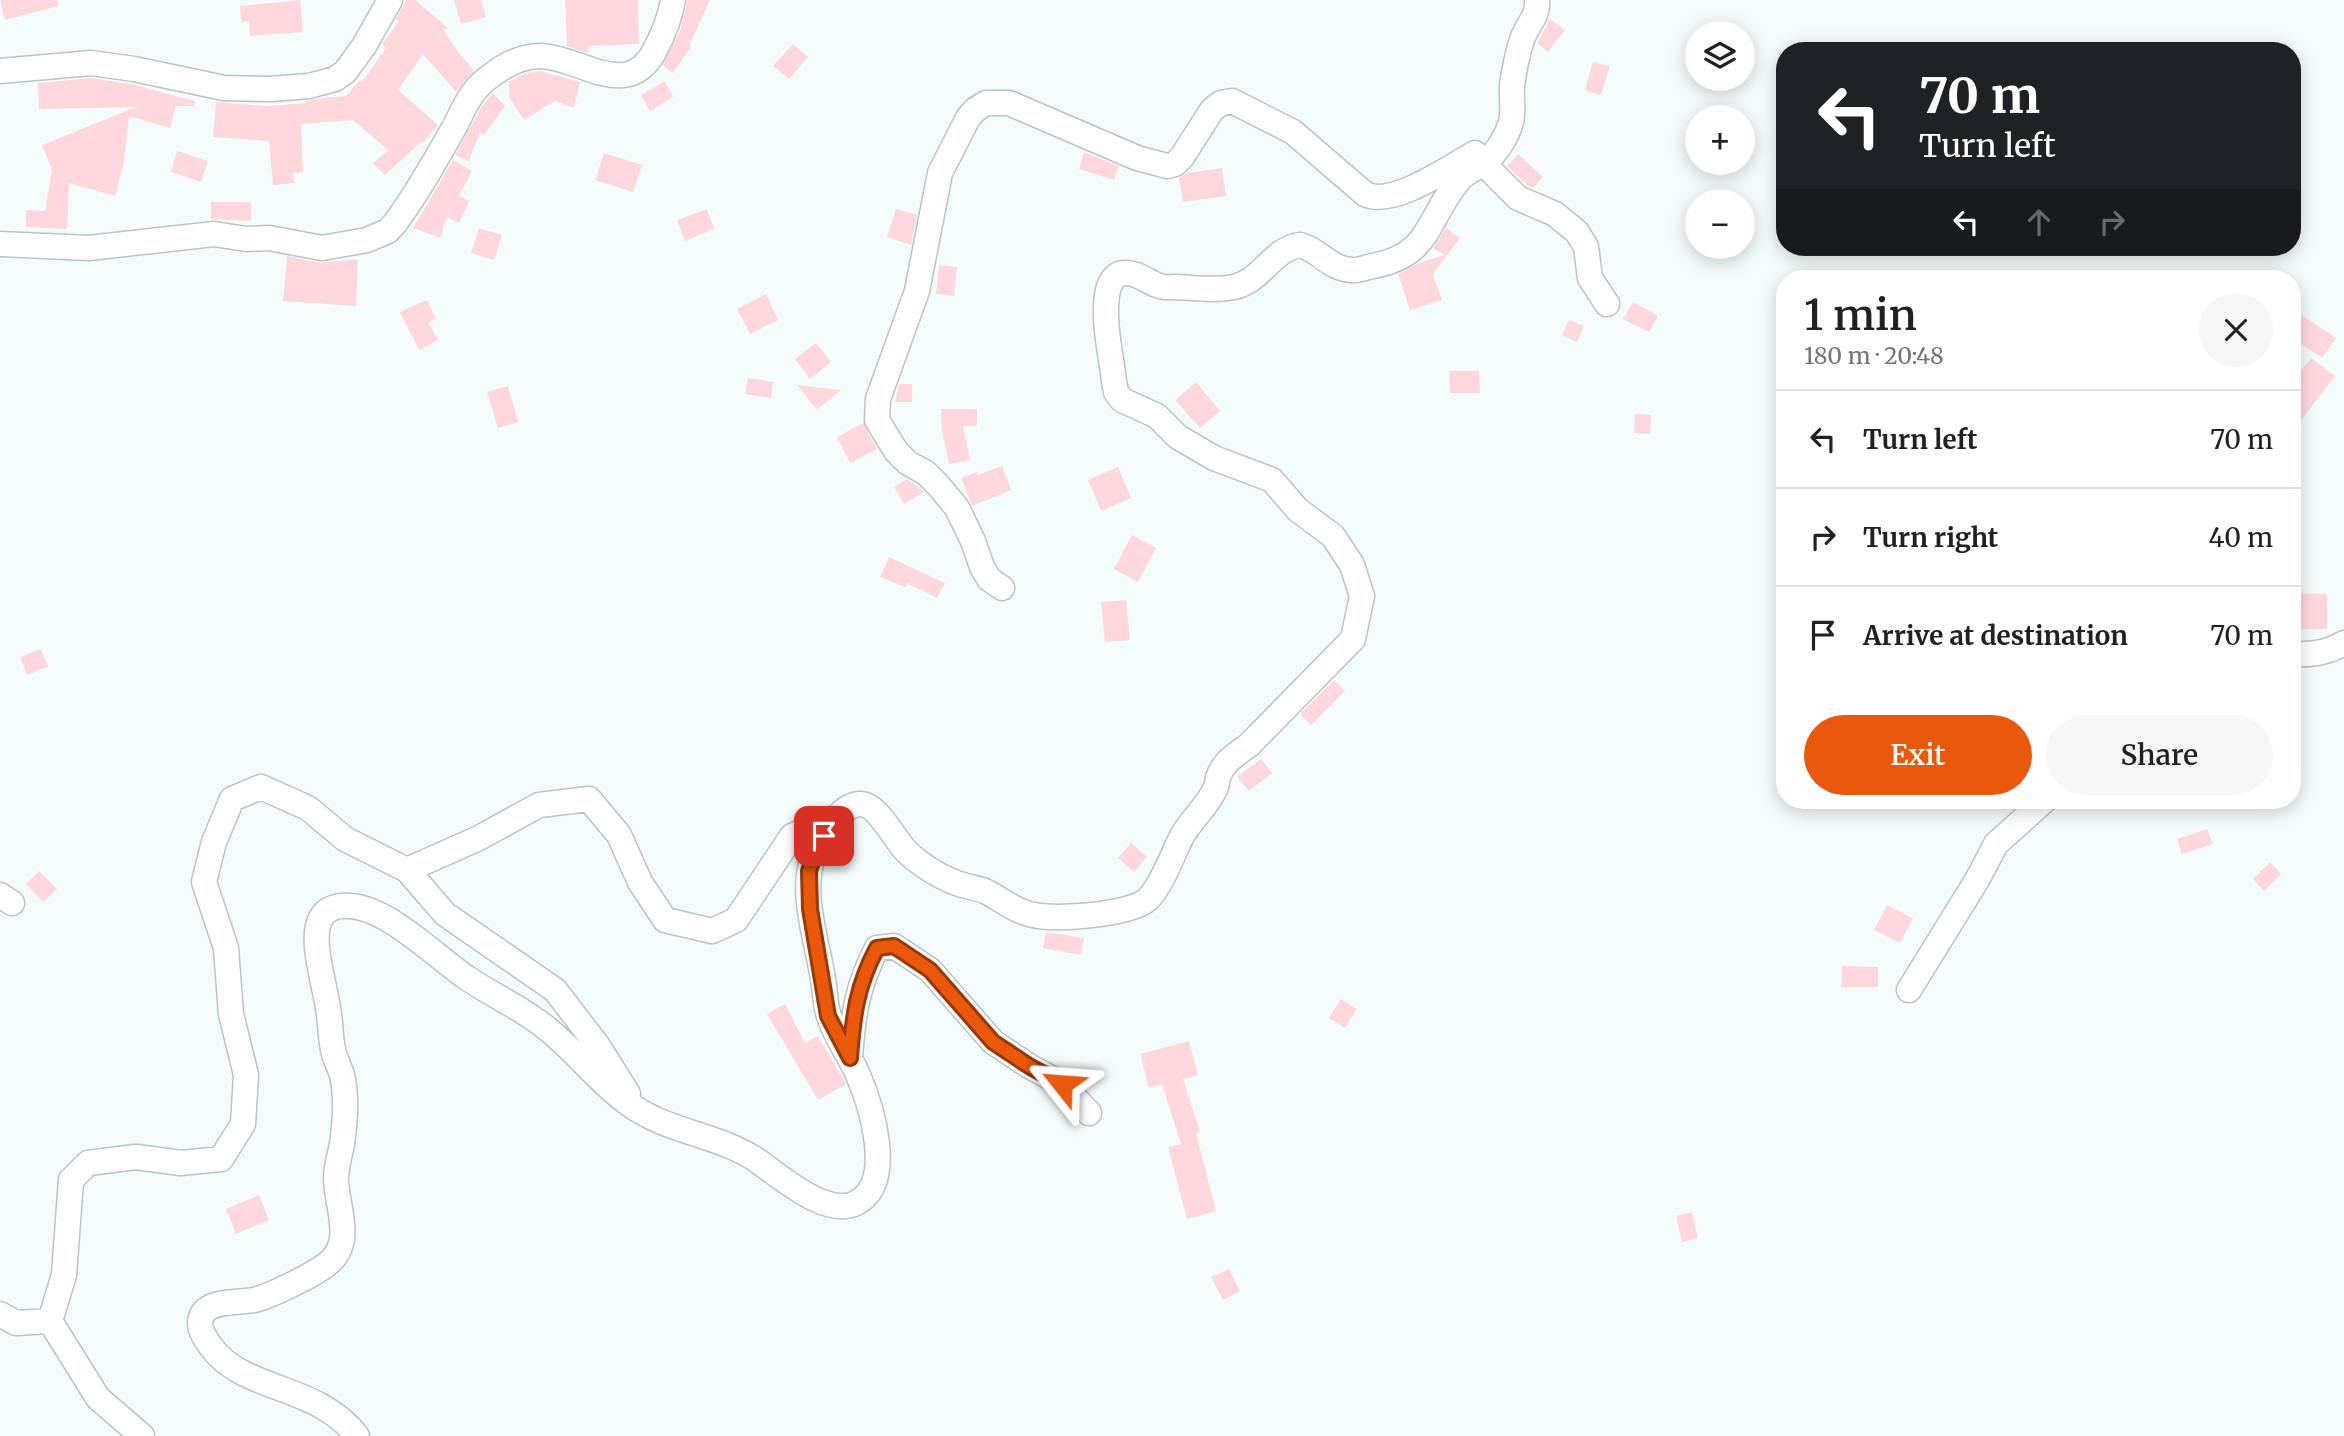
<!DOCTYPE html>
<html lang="en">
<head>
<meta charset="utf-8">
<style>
	:root { --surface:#fff; --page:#f6f6f6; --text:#202124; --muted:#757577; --line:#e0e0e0; --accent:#ea580c }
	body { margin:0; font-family:Merriweather,serif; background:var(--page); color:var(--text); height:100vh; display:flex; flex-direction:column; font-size:26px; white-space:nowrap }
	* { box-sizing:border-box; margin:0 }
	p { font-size:23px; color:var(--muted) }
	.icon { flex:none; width:38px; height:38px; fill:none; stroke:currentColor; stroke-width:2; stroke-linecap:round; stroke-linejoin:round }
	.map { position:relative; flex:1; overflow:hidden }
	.sheet { position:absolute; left:1776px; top:270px; width:525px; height:539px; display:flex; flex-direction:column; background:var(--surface); border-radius:28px; box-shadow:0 4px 18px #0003 }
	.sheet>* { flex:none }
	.hud { position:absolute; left:1776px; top:42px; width:525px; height:214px; border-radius:28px; box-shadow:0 4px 18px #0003; background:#202124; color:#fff; overflow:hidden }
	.tools { position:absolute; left:1685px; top:21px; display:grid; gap:14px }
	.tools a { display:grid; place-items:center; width:70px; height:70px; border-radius:50%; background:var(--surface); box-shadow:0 4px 18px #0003; font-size:35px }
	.pin { position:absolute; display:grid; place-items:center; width:60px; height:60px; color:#fff; margin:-30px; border-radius:14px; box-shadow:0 4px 10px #0006 }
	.me { position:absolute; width:77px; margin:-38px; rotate:298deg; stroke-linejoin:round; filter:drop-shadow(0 0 5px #0008) }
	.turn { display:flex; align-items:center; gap:24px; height:147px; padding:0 28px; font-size:32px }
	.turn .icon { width:91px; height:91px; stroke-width:2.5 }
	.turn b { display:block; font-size:49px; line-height:60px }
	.lanes { display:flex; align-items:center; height:66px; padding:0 28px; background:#0003; justify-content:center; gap:35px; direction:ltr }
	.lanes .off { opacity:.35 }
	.round { display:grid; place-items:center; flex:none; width:74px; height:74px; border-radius:37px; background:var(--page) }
	.head { display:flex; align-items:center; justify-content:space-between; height:119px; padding:0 28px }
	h1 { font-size:42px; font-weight:600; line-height:52px }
	.button { display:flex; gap:14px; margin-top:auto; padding:14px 28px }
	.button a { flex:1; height:80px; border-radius:42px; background:var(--accent); color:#fff; font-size:28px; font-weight:600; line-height:80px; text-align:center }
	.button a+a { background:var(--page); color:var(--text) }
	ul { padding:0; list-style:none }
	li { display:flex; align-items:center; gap:21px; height:98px; padding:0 28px; border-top:2px solid var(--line) }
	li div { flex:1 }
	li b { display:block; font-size:26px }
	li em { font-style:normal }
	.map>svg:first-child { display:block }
	.building { fill:#fed7dd }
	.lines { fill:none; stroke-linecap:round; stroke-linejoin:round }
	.minor-casing { stroke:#bcc4c3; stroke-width:27 }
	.minor { stroke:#fff; stroke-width:24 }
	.route-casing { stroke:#983908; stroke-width:18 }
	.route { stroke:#ea580c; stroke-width:12 }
</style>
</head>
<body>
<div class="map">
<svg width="2344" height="1436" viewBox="0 0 2344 1436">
	<rect width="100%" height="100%" fill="#f3fcfa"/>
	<!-- building -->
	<path class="building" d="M0 0H57L58 6 5 20Z
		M300 0 303 32 250 36 249 21 241 22 240 6Z
		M406 0H415L448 28 443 29 458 52 474 70 456 92 423 54 398 90 438 125 423 143 421 142 385 175 373 163 388 150 353 120 301 124 303 172 293 173 294 183 273 185 269 141 213 137 216 102 267 106 306 103 305 101 323 98 346 96 360 80 362 82 386 48 382 44 399 21 396 19Z
		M454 0H481L486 17 461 24Z
		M565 0H638L639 44 589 46 587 53 567 46Z
		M688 0H710L689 46 691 47 673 73 662 65 680 31Z
		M1550 19 1565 30 1548 52 1537 43Z
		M793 44 808 57 789 79 773 66Z
		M1593 62 1610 66 1601 95 1585 90Z
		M540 71 580 82 574 108 555 101 524 120 509 97V82L526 73Z
		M91 78 130 84 195 101 194 106H176L170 128 129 116 124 163 115 196 69 183 67 229 26 227V210L45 211 52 170 42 145 136 107 39 109 38 83Z
		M665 81 673 97 650 111 641 95Z
		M493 93 505 106 484 135 480 132 469 161 455 155 482 106Z
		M177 151 208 161 201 182 171 172Z
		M1084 152 1119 166 1114 180 1079 169Z
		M604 153 642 165 633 192 595 180Z
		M1518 154 1543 177 1533 188 1527 185 1507 166Z
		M453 160 472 171 459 196 469 201 459 223 447 217 440 238 413 228Z
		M1222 168 1226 196 1183 202 1179 178 1187 173Z
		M211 202H251V221L211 219Z
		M707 209 714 229 685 241 677 220Z
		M896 209 917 215 911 245 887 237Z
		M479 228 502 235 494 260 471 253Z
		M1446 228 1460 238 1433 274 1442 300 1410 310 1398 274 1417 264 1444 255 1433 248Z
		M287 256 320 263 358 259 356 306 283 301Z
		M939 265 957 267 954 296 936 294Z
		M766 294 778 320 750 334 737 309Z
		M427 300 436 319 428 322 438 340 419 350 400 312Z
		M1633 302 1658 316 1649 332 1623 319Z
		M2292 309 2336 338 2322 358 2292 338Z
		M1569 320 1584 326 1577 342 1562 335Z
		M816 343 831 362 810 379 795 359Z
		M2311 358 2335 376 2292 432V382Z
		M1449 371H1479L1480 393H1450Z
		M748 378 773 382 771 398 745 394Z
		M1196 382 1220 411 1200 428 1175 400Z
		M899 384H912V402H895Z
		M797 385 841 390 817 410Z
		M508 386 518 422 498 428 487 392Z
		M941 409H977V426H963L970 460 949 464 941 425Z
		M1635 414 1651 415 1650 434 1634 433Z
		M863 423 877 449 850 463 837 437Z
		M1002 466 1011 490 972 506 961 478 977 472 978 475Z
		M1118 467 1131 498 1101 511 1088 480Z
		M907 479 924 492 904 504 894 487Z
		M1132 535 1156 548 1138 582 1114 569Z
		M889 557 945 583 937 598 907 583 905 587 880 577Z
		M2292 593 2327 594V629H2292Z
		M1126 600 1130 640 1105 642 1101 602Z
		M41 649 48 667 27 675 20 657Z
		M1334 680 1345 691 1311 725 1300 714Z
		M1261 759 1272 773 1249 791 1237 777Z
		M2207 829 2213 844 2182 854 2177 839Z
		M1131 843 1147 857 1134 872 1118 858Z
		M2270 862 2281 874 2264 891 2253 879Z
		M39 871 57 889 43 902 26 884Z
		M1887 905 1913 918 1900 943 1874 930Z
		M1046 932 1084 938 1081 955 1043 948Z
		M1842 966 1878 967V987H1841Z
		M1341 999 1357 1009 1345 1028 1329 1018Z
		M785 1004 805 1043 818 1036 846 1084 818 1100 767 1014Z
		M1189 1041 1198 1075 1183 1079 1200 1132 1196 1133 1216 1211 1187 1219 1168 1147 1181 1144 1162 1084 1149 1088 1140 1054Z
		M259 1195 269 1220 236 1234 226 1209Z
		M1692 1212 1698 1238 1682 1242 1676 1216Z
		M1229 1269 1240 1291 1223 1300 1211 1277Z"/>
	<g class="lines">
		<!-- minor casing -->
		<g class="minor-casing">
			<path id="minor" d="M0 71 91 63 134 69 224 88 271 89 309 86 335 79 345 72 364 46 390 0
				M1486 161 1491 171 1518 198 1555 214 1577 232 1586 247 1590 278 1607 304
				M0 244 89 248 214 234 246 239 269 238 322 248 367 240 388 231 396 222C418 192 437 158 455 126 465 106 472 88 492 75 506 64 523 56 541 56 582 58 628 102 655 50 664 33 670 19 673 0
				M1002 588 989 579 982 567 973 541 957 508 939 486 926 473 908 463 896 451 877 420 878 399 917 291 940 173 968 118 975 110 986 103H1009L1137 158 1167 166 1175 164 1182 157 1212 110 1221 103 1232 101 1293 132 1365 194C1392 208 1450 167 1475 153
				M2292 654C2312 655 2327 653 2344 643
				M407 870 445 914 555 990 598 1046 628 1094
				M0 895 12 903
				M1909 990 1977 880 1996 844 2045 800
				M850 1058C853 1015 857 986 877 948L894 946 930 970 993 1042 1029 1066 1062 1084 1089 1113
				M0 1314 16 1323 50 1321 64 1275 71 1180 88 1163 136 1157 181 1163 221 1159 243 1124 246 1075 231 1014 226 948 204 882 214 842 232 799 261 787 308 808 345 839 407 870 479 838 539 805 589 799 619 835 640 882 665 920 712 931 736 920 792 836 838 816
				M50 1321 98 1398 142 1436
				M357 1436C317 1384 245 1392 212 1348 206 1340 197 1328 201 1317 208 1299 239 1303 254 1300 271 1296 311 1276 326 1265 356 1243 336 1207 336 1178 336 1167 340 1155 342 1144 345 1123 347 1096 342 1075 341 1071 335 1058 334 1054 330 1039 331 1023 328 1008 325 985 309 938 321 918 327 907 340 905 351 906 389 909 435 956 467 978 492 995 520 1007 545 1027 575 1050 598 1082 629 1104 667 1132 716 1134 755 1159 780 1176 826 1218 856 1203 896 1183 871 1105 858 1075 849 1054 834 1035 828 1013 825 1002 825 990 823 979 817 940 799 892 814 854 821 837 839 806 859 804 877 802 894 839 906 851 918 863 938 876 954 882 965 887 977 887 987 892 1004 901 1019 914 1039 916 1062 919 1136 915 1150 897 1164 880 1172 856 1182 836 1191 820 1209 804 1215 789 1217 786 1217 782 1218 778 1223 762 1235 755 1249 745L1353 639 1362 596 1352 565 1333 536 1298 510 1272 480 1214 458 1178 437 1157 416 1122 400 1116 392 1114 381C1111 354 1103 323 1107 296 1108 286 1113 273 1125 273 1138 272 1148 283 1160 286 1164 288 1171 287 1176 287 1196 288 1214 291 1234 287 1262 281 1272 249 1300 245 1320 250 1329 269 1352 270 1358 271 1366 267 1373 266 1432 255 1426 219 1459 180 1466 172 1477 168 1485 162 1497 153 1507 136 1511 122 1514 110 1511 97 1512 85 1514 71 1517 56 1521 43 1525 26 1539 18 1537 0"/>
		</g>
		<!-- minor -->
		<use href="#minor" class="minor"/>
	</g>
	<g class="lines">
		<!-- route casing -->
		<g class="route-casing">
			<path id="route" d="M824 836 817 847 809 871 810 909 828 1016 850 1058C853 1016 857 985 877 948L894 946 930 970 993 1042 1029 1066 1062 1084"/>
		</g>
		<!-- route -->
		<use href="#route" class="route"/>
	</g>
</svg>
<div class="tools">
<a><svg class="icon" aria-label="layers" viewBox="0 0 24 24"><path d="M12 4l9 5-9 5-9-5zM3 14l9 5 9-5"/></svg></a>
<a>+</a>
<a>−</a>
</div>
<div class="pin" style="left:824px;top:836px;background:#d93025"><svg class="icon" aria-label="arrive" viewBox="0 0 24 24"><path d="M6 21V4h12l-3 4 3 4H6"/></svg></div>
<svg class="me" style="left:1062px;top:1084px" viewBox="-20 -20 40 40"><path d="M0-17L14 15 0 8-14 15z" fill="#ea580c" stroke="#fff" stroke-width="4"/></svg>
<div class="hud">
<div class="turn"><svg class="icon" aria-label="left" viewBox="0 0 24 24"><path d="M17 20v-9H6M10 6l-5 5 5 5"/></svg><div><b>70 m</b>Turn left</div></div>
<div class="lanes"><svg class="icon" aria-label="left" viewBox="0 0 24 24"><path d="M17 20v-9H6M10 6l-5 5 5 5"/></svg><svg class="icon off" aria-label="ahead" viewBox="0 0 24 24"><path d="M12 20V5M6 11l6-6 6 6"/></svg><svg class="icon off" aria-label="right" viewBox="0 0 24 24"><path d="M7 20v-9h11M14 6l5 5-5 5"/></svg></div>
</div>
<section class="sheet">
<div class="head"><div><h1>1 min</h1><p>180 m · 20:48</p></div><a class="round"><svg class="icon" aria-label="close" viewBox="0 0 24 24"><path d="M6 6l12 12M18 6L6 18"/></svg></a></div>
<ul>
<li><svg class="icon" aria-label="left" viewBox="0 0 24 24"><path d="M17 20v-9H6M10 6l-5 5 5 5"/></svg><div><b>Turn left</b></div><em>70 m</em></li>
<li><svg class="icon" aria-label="right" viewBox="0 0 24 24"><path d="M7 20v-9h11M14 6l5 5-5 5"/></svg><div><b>Turn right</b></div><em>40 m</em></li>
<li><svg class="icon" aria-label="arrive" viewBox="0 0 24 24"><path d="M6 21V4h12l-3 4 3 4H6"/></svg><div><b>Arrive at destination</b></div><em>70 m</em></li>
</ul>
<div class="button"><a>Exit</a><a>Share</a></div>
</section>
</div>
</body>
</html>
